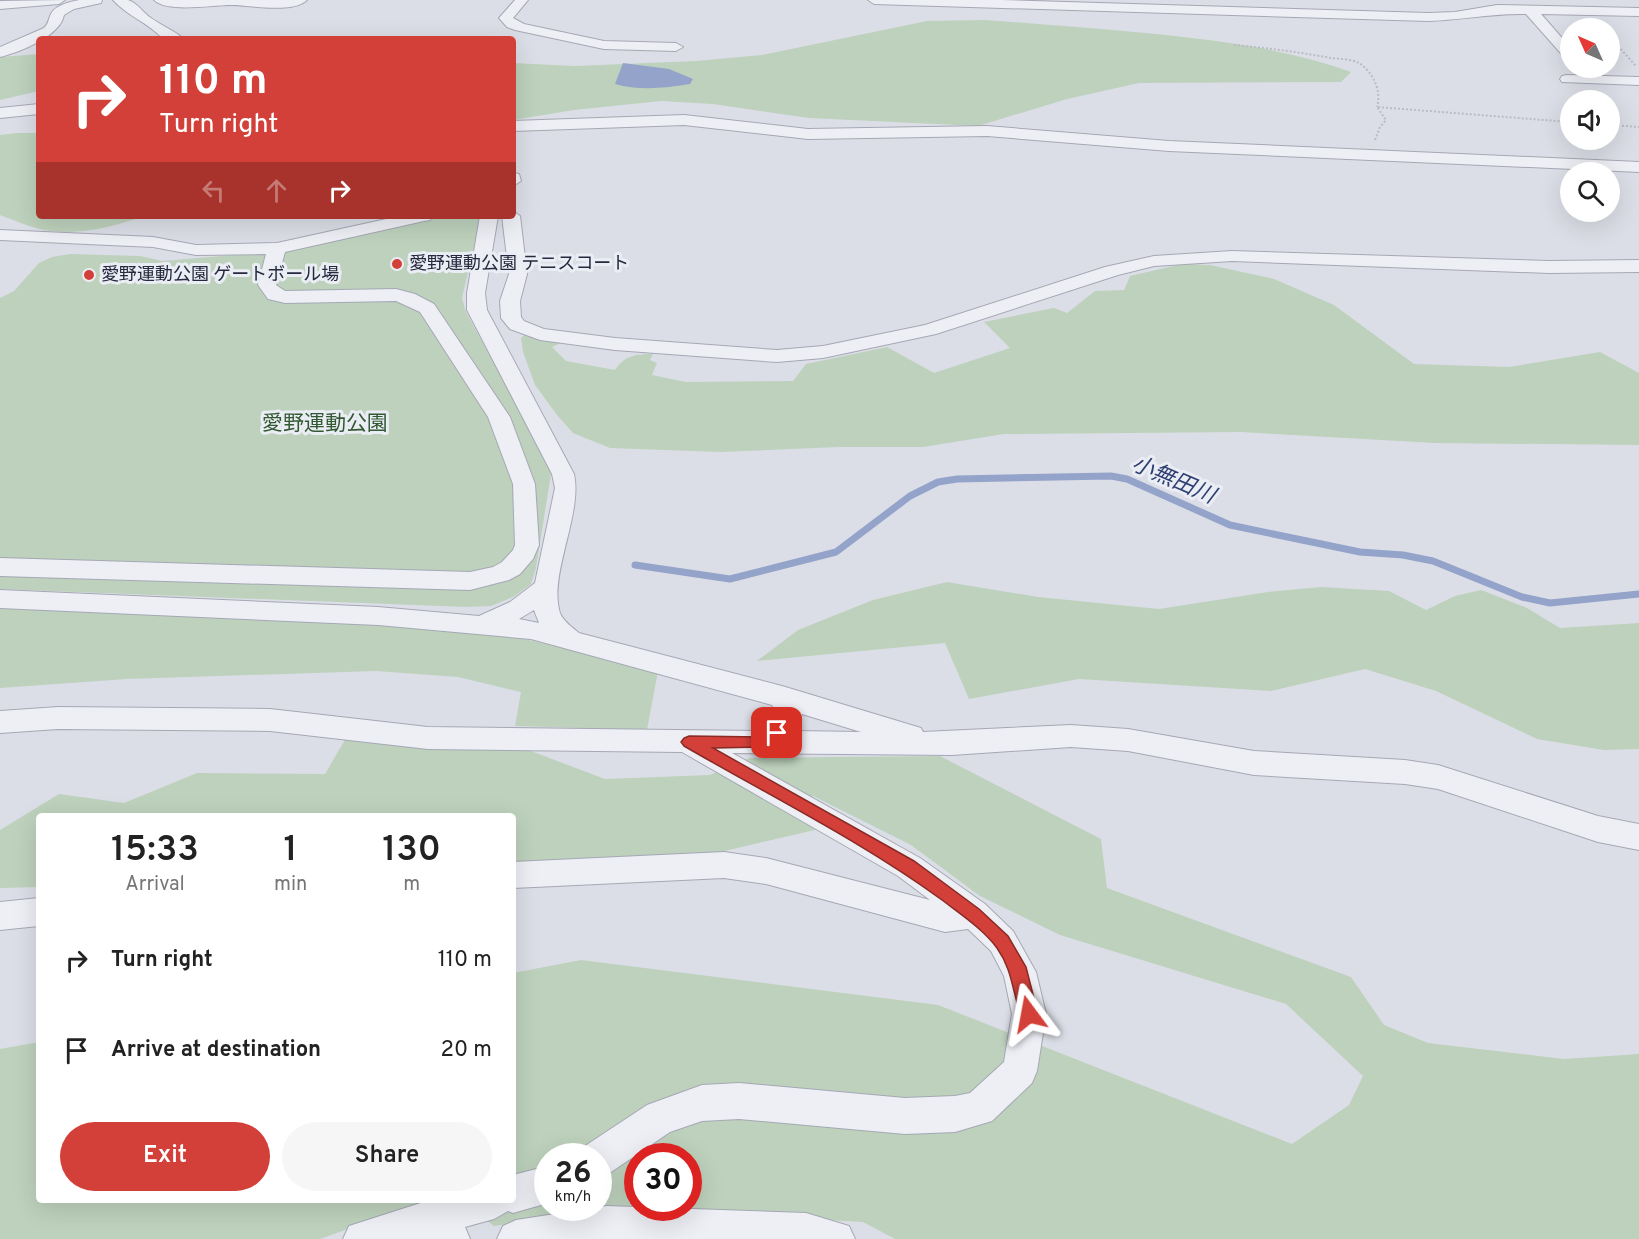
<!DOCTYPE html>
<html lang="en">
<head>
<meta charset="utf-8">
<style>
	:root { --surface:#fff; --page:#f6f6f6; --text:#222; --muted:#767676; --accent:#d34039 }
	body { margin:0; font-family:Overpass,"Noto Sans JP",sans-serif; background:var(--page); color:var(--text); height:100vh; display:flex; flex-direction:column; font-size:22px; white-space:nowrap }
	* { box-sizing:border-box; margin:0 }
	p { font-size:20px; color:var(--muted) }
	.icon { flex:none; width:33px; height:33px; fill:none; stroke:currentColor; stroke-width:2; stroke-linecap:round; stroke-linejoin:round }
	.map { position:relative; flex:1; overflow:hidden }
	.sheet { position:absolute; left:36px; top:813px; width:480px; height:390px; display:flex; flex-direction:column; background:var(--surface); border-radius:6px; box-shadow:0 6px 24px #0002 }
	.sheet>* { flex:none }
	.guide { position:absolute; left:36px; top:36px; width:480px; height:183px; border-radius:6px; box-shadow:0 6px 24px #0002; background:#d34039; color:#fff; overflow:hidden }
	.needle { width:39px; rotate:315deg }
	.buttons { position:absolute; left:1560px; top:18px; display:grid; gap:12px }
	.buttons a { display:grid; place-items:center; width:60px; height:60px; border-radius:50%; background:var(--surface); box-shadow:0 6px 24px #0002; font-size:30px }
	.speed { position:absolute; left:534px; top:1143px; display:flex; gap:12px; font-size:30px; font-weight:700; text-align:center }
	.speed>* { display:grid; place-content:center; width:78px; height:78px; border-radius:50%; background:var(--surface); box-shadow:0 6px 24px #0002; line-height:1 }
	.speed small { font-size:15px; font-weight:400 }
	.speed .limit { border:9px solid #d22; background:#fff; color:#111 }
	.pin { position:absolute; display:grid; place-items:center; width:51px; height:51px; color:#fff; margin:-26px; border-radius:12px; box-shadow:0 3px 9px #0006 }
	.me { position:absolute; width:66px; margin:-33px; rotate:347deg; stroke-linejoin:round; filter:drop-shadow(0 0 4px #0008) }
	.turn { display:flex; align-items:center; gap:21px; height:126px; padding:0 24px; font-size:27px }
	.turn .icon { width:78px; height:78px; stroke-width:2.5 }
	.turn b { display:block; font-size:42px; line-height:51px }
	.lanes { display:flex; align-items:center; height:57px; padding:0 24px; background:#0003; justify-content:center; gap:30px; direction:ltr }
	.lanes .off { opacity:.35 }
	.eta { display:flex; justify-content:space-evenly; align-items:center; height:102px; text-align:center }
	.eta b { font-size:36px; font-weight:600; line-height:42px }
	.button { display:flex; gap:12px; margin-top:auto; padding:12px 24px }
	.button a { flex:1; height:69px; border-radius:36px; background:var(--accent); color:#fff; font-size:24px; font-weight:600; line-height:69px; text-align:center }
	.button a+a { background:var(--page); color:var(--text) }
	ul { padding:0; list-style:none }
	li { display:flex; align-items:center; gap:18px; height:90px; padding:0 24px }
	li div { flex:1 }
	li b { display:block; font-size:22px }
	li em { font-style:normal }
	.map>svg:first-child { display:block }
	.green { fill:#bdd1bc; fill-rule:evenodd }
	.water { fill:#94a3c9 }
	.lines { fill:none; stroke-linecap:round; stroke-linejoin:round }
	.stream { stroke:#94a3c9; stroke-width:7 }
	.minor-casing { stroke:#a5a8b4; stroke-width:2 }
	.path { stroke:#babcc5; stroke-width:2; stroke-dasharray:2 2; stroke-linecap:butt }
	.minor { fill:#eeeff5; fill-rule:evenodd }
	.route { fill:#d34039; stroke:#892a25; stroke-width:1.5 }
	.poi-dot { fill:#d34039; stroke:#ebedf4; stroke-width:2 }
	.labels { text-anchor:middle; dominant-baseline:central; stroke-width:6; stroke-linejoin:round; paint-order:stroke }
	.far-poi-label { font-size:18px; fill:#25293d; stroke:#ebedf4; text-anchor:start }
	.park-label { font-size:21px; fill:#325932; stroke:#ebedf4 }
	.water-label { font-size:22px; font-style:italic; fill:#2e3f72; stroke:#ebedf4 }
</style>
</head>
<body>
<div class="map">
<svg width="1639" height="1239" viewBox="0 0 1639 1239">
	<rect width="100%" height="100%" fill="#dcdee7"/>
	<!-- green -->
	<path class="green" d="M985 20C1038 24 1091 28 1145 33 1215 40 1285 48 1351 72L1341 82 1139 83 1067 99 978 126 809 118 713 104 661 101 574 110 513 120V63L575 66 696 61 762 55 927 21Z
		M39 54V91L0 100V57Z
		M17 133H39V216H144C113 227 78 236 44 230 29 227 14 220 0 215V135Z
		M436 216 481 217 462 298 466 312 539 447 551 474 536 568 531 584 513 597 491 606 466 607 0 589V298L14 291 39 263 52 257 70 254 140 256 163 261 293 250Z
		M1182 264 1210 265 1274 279 1334 305 1414 364 1509 367 1600 352 1639 373V445L1435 443 1241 432 1004 434 923 447H838L721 452 610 448 573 433 557 415 535 385 523 352 521 338 527 333 563 342 552 347 566 361 615 370C625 355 636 354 653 354L650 360 657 363 652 375 686 382 793 381 806 364 887 347 934 373 1010 348 984 322 1054 308 1067 313 1095 291 1124 290 1130 276Z
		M947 582 1038 597 1159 609 1268 592 1321 587 1389 591 1426 610 1455 596 1481 590 1527 608 1560 628 1639 623V749L1604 750 1537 739 1436 691 1365 669 1271 691 1079 679 969 699 945 643 757 661 798 630 873 600Z
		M0 607 404 623 491 631 658 671 647 730 515 726 521 692 458 677 376 671 127 679 0 688Z
		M346 738 515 745 605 779 710 775 749 758 940 756 1101 839 1107 888 1351 977 1384 1025 1428 1043 1564 1059 1639 1054V1239H895L863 1222 616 1209 494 1226 460 1200H513V973L581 960 938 1005 1292 1144 1349 1105 1363 1076 1286 1004 1060 935 980 896 911 845 813 796 801 815 819 829 695 858 513 866V816H39V887L0 888V830L59 794 124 803 197 773 325 774ZM548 1156H598V1208H548ZM638 1156H688V1208H638Z
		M39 1042V1200H428L320 1239H0V1049Z"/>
	<!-- water -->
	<path class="water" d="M623 63 669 69 693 79 690 84C666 88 639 91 615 84Z"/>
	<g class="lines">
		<!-- stream -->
		<path class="stream" d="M635 565 730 579 836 552 910 496 938 482 957 479 1111 476 1127 479 1230 525 1360 552 1403 555 1433 561 1522 597 1550 603 1639 594"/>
		<!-- minor casing -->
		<g class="minor-casing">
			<path id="minor" d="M65 0 59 4 0 9V1Z
				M79 0H102L101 3 74 9 64 15C60 36 21 52 0 57V47L44 28C49 23 48 20 51 14 55 5 70 2 79 0Z
				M113 0C117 0 123 0 128 0 138 3 143 13 151 18 162 26 175 31 184 39H163C149 23 127 16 113 0Z
				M154 0H307C293 14 250 5 231 5 212 5 167 13 154 0Z
				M515 0H528L513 18 524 24 604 41 676 43 683 47 676 51 604 49 515 30 507 27 499 18Z
				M868 0H1001L1428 13 1455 12 1497 5 1639 8V16L1541 14 1570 47V59L1565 58 1526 14C1493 13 1461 20 1428 21L874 4Z
				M1567 75 1639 77V85L1562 82 1560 79 1562 76Z
				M39 104V114L0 118V108Z
				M684 115 808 129 987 126 1169 141 1639 162V172L1169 151 987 136 808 139 684 125 513 131V121Z
				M513 173 519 174 521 181 513 186Z
				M513 211 520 216 527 274 520 301 521 317 524 321 544 329 615 338 777 350 823 346 925 325 1105 267 1154 256 1232 251 1549 261 1639 260V272L1549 273 1232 261 1154 266 1118 275 936 334 823 358 777 362 615 350 540 340 510 329 501 318 500 301 509 274 502 216H513Z
				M400 216H433L430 220 424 221 285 252 276 285 285 291 396 289 415 294 434 304 510 417 535 484 539 545 533 559 520 574 509 580 470 590 0 576V558L470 572 493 567 502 562 513 550 515 545 513 484 488 417 420 312 396 301 285 303 268 299 258 285 266 254 196 255 153 247 0 240V230L153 237 196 245 277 243Z
				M480 216H498L485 293 487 310 574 474C583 514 548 575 560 613 563 621 573 628 579 633L782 686 911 725 921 728 923 732 1071 725 1128 729 1254 751 1405 760 1438 765 1598 816 1639 824V850L1598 842 1438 789 1405 784 1254 775 1128 751 1071 747 952 755 732 753 920 858 985 904 1013 931 1036 972 1046 1014 1037 1071 1032 1083 992 1121 955 1132 905 1134 739 1119 702 1121 670 1132 611 1172 598 1177V1156H581L585 1146 647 1105 702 1085 739 1083 905 1098 955 1096 970 1093 1004 1062 1012 1014 1004 976 991 951 968 929 945 932 766 884 724 878 513 888V862L724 852 766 858 930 900 898 876 682 752 428 749 270 731 58 729 0 733V711L58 707 270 709 428 727 759 731 775 711 772 705 531 639 378 625 0 608V590L378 607 479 616 510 602 535 583 555 488 552 474 467 310V293ZM534 610 539 623 519 619ZM802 714 861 732 794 731Z
				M39 898V926L0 930V902Z
				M548 1166V1203L513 1213 508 1211 494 1219 465 1227 470 1239H343L349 1226 430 1200H513V1175Z
				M607 1206 806 1213 849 1226 855 1239H497L503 1226 516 1220Z"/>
		</g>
		<!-- path -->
		<path class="path" d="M1610 37 1636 66
			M1234 45C1267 48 1299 52 1331 58 1339 59 1352 59 1359 63 1373 72 1382 91 1377 107
			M1610 125 1639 127
			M1375 140 1380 127 1386 120 1377 107 1570 122"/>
		<!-- minor -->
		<use href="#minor" class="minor"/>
	</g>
	<!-- route -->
	<path class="route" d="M777 727 783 728 785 733 771 747 713 748 914 861 979 909 1008 936 1026 967 1038 1014 1035 1020 1029 1023 1023 1020C1012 995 1014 972 997 948 983 929 960 914 942 900 861 841 770 796 684 746L681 742 684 738 689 736 762 737Z"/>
	<!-- markers -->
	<g class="poi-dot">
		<circle cx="397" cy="264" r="6"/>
		<circle cx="89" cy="275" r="6"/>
	</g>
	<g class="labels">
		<!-- far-poi labels -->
		<g class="far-poi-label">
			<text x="409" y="264">愛野運動公園 テニスコート</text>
			<text x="101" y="275">愛野運動公園 ゲートボール場</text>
		</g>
		<!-- park labels -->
		<g class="park-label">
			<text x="325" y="424">愛野運動公園</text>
		</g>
		<!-- water labels -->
		<g class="water-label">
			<text transform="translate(1173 481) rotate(23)">小無田川</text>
		</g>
	</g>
</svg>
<div class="buttons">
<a><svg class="needle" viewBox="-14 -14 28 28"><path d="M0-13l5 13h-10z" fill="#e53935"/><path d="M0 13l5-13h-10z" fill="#767676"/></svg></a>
<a><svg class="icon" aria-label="sound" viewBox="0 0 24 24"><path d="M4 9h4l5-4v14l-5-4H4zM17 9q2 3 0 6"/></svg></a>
<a><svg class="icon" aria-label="search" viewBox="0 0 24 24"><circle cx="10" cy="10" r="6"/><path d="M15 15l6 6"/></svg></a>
</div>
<div class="speed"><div>26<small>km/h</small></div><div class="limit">30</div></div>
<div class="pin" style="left:777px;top:733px;background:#d93025"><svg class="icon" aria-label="arrive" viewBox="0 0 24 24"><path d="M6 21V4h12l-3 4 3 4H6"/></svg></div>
<svg class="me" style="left:1029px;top:1014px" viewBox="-20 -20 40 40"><path d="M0-17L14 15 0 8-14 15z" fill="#d34039" stroke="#fff" stroke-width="4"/></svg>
<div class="guide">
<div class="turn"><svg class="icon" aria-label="right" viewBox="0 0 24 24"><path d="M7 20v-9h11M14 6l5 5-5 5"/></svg><div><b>110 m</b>Turn right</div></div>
<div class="lanes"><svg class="icon off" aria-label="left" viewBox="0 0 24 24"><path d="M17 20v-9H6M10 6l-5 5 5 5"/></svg><svg class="icon off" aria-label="ahead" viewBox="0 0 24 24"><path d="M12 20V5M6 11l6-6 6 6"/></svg><svg class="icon" aria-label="right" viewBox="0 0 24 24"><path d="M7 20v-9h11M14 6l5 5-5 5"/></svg></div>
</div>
<section class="sheet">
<div class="eta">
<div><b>15:33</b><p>Arrival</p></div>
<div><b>1</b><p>min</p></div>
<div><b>130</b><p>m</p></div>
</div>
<ul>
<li><svg class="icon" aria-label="right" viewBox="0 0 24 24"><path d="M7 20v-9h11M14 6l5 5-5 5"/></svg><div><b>Turn right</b></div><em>110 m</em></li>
<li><svg class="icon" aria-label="arrive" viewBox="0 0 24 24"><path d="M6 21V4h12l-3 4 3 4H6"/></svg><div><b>Arrive at destination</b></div><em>20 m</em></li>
</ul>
<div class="button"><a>Exit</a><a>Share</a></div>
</section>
</div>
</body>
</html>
